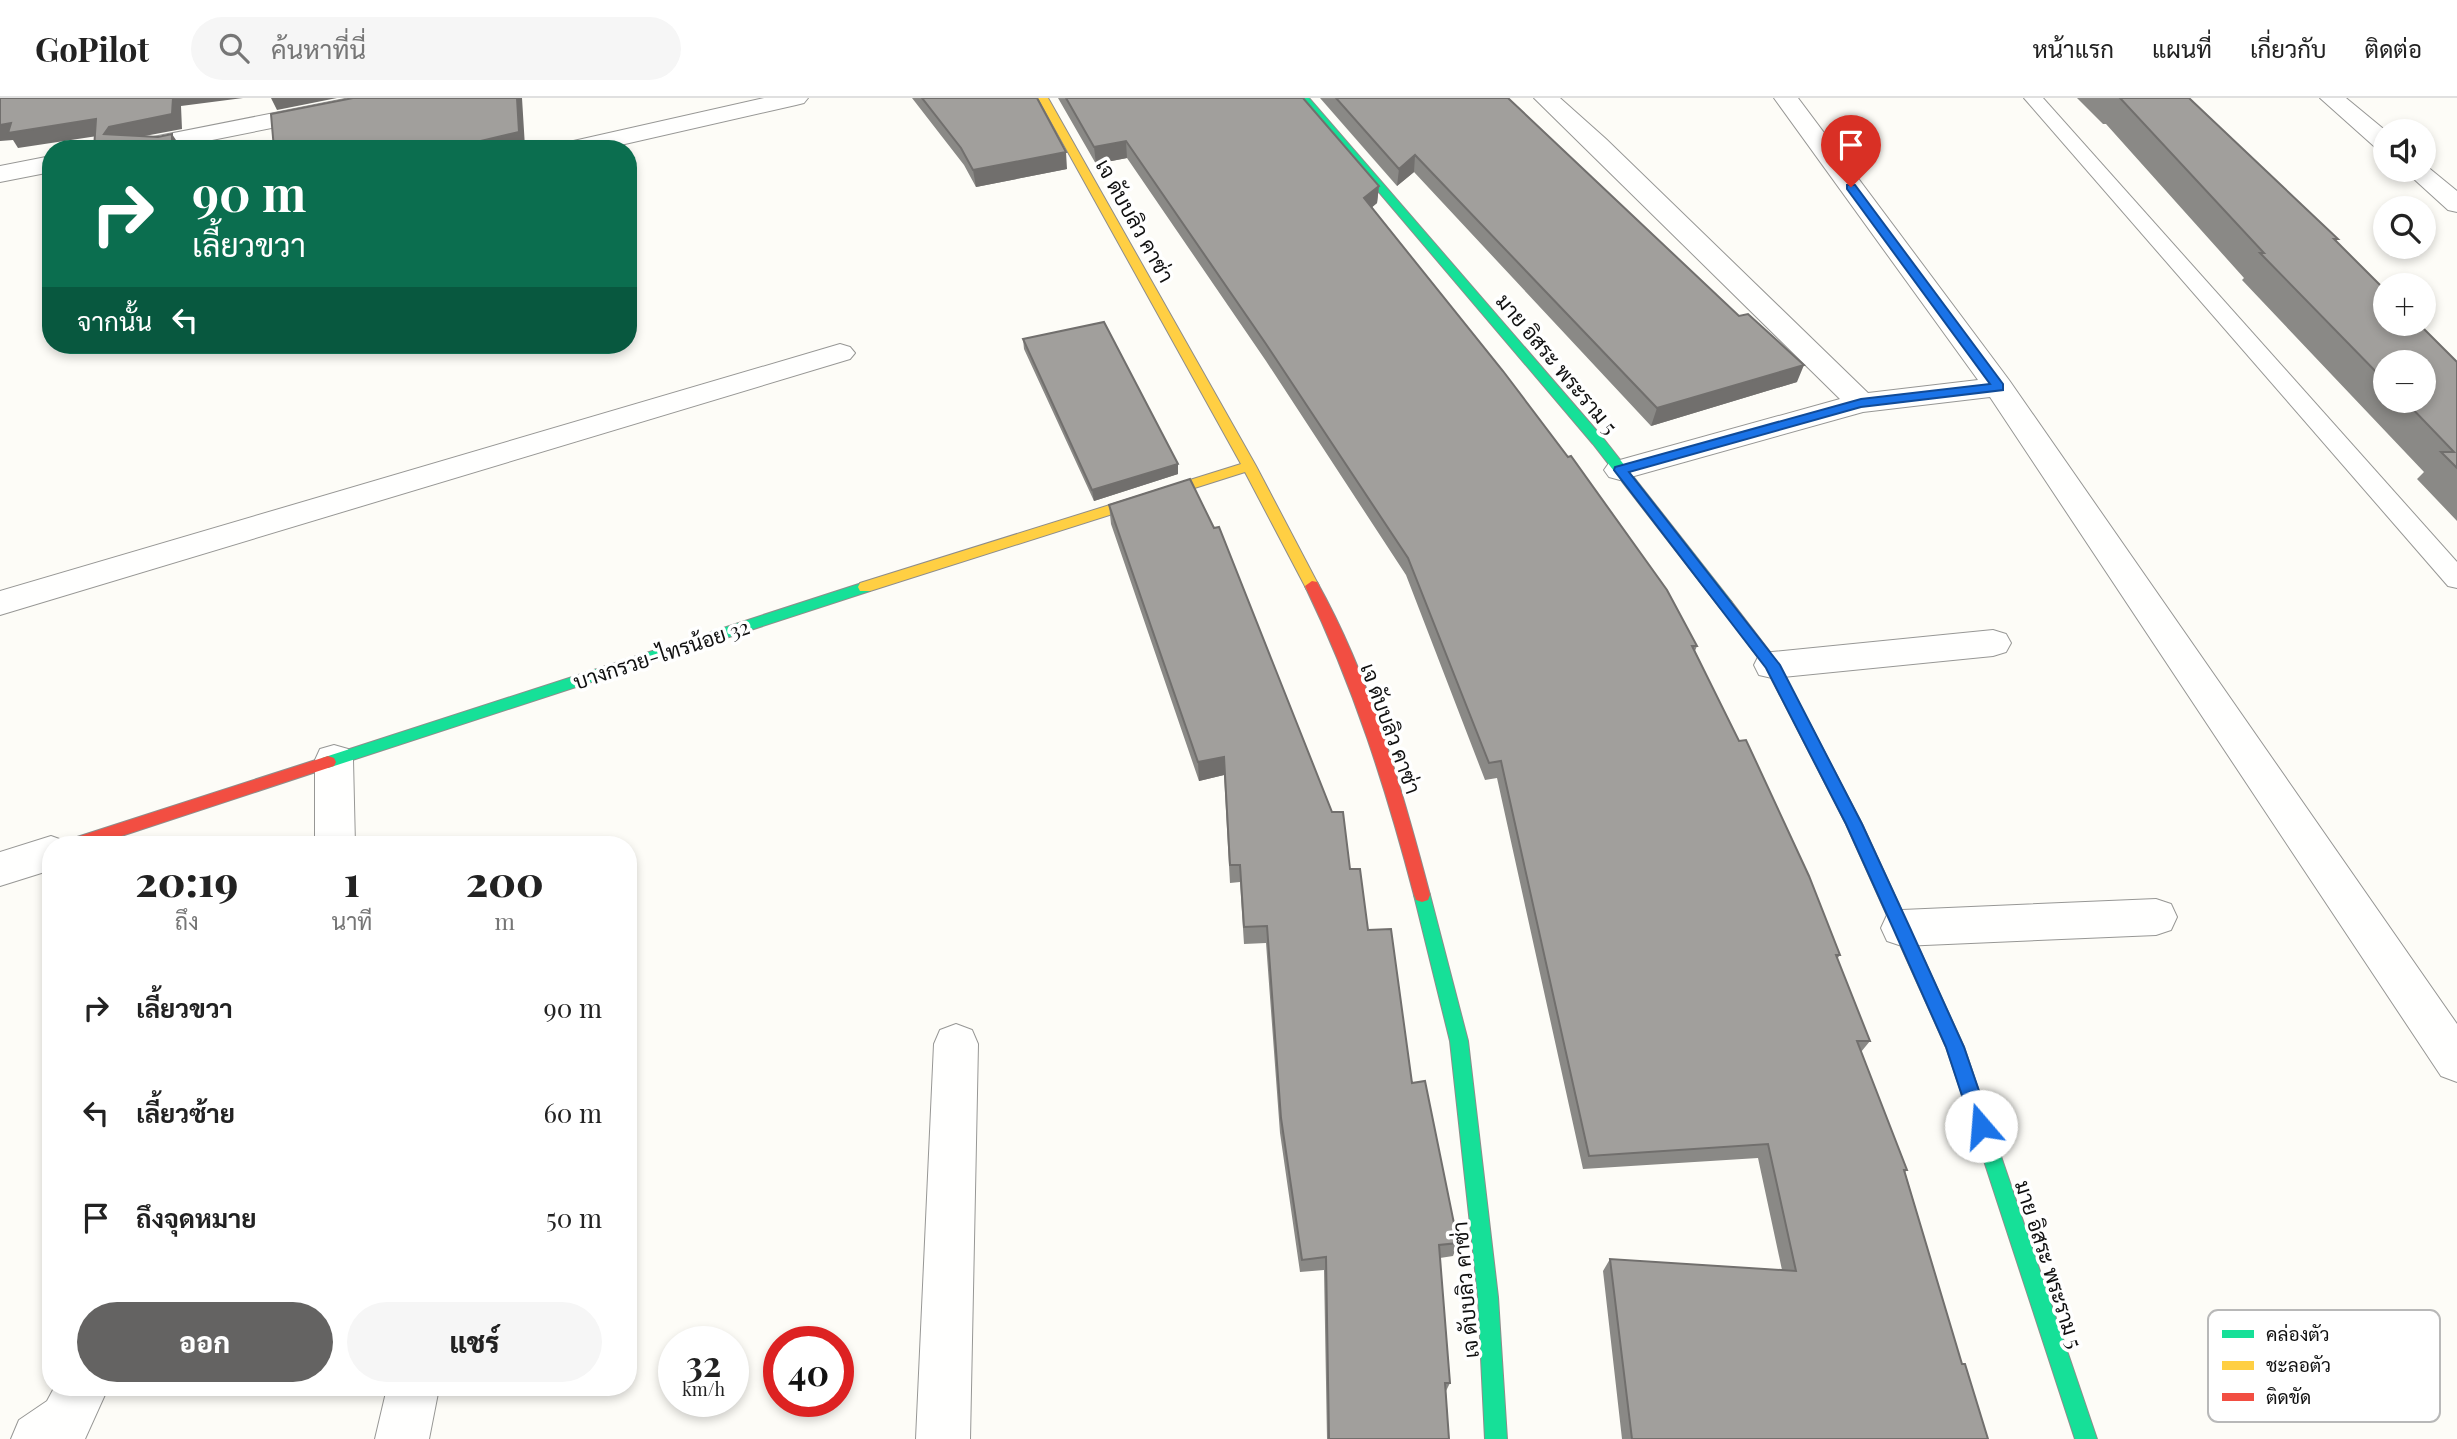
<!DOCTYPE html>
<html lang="th">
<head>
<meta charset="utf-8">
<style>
	:root { --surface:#fff; --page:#f6f6f6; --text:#222; --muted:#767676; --line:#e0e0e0; --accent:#646362 }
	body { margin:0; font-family:"Playfair Display",Sarabun,serif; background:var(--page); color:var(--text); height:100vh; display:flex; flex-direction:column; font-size:26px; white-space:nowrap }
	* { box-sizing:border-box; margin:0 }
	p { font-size:23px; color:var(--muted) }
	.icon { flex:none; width:38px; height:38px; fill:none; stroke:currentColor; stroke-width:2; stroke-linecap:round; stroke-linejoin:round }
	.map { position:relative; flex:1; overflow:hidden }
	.drawer { position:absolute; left:42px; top:738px; width:595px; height:560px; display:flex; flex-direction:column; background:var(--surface); border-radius:28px; box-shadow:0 4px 10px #0003 }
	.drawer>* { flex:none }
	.guide { position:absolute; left:42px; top:42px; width:595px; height:214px; border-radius:28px; box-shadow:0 4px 10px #0003; background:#0b6e4f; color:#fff; overflow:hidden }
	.fabs { position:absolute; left:2373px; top:21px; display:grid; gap:14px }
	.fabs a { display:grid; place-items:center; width:63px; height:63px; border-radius:50%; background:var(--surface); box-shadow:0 4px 10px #0003; font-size:35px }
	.speed { position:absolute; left:658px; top:1228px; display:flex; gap:14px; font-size:35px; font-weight:700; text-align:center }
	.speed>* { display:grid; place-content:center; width:91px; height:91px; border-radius:50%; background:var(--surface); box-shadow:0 4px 10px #0003; line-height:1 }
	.speed small { font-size:18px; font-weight:400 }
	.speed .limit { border:10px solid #d22; background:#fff; color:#111 }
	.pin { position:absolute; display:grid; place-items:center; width:60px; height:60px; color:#fff; margin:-72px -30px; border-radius:50% 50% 50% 0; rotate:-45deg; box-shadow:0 0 7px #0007 }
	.pin .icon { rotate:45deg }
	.me { position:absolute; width:77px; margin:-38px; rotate:342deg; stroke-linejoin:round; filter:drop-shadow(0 0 5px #0008) }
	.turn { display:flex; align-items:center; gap:24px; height:147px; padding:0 35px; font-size:32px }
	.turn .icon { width:91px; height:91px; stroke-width:2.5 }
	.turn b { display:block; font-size:49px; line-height:60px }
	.then { display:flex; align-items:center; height:66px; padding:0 35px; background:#0003; gap:14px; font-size:26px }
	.eta { display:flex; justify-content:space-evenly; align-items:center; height:119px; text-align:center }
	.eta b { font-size:42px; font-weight:800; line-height:49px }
	.primary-button { display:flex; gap:14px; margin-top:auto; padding:14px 35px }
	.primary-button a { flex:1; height:80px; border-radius:42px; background:var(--accent); color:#fff; font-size:28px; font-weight:800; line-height:80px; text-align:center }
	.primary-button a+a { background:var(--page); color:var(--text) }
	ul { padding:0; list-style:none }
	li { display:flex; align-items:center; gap:21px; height:105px; padding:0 35px }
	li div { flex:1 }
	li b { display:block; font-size:26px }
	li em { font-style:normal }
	header { display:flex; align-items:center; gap:42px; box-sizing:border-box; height:98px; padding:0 35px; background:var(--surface); border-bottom:2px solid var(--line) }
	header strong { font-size:33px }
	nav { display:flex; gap:38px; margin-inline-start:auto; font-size:24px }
	.search { width:490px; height:63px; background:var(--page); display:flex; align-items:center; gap:18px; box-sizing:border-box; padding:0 24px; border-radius:38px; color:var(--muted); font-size:26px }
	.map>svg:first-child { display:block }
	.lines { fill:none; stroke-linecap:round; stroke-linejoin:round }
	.lane-casing { stroke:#979795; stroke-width:2 }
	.street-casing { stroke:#979795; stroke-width:2 }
	.fast-casing { stroke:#8e8d8b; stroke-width:2 }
	.slow-casing { stroke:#8e8d8b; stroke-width:2 }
	.jam-casing { stroke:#8e8d8b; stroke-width:2 }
	.lane { fill:#fffffe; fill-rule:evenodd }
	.street { fill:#fffffe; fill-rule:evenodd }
	.fast { fill:#16e098; fill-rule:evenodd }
	.slow { fill:#ffcf43; fill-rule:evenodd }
	.jam { fill:#f24e42; fill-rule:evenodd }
	.wall { fill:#8a8986; fill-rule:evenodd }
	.shaded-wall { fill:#716f6d }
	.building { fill:#a19f9c; stroke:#716f6d; stroke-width:2 }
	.route { fill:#1a73e8; stroke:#114b97; stroke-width:2 }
	.labels { text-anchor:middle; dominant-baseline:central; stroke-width:7; stroke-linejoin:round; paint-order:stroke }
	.street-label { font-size:21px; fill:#111; stroke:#fff }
	.key { fill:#fff; stroke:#b8b8b8; stroke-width:2 }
	.key-label { font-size:19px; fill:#111 }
</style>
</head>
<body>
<header>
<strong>GoPilot</strong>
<div class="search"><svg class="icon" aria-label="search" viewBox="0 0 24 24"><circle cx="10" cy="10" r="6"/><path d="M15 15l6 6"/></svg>ค้นหาที่นี่</div>
<nav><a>หน้าแรก</a><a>แผนที่</a><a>เกี่ยวกับ</a><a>ติดต่อ</a></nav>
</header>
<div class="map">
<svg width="2457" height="1341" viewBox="0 0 2457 1341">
	<rect width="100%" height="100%" fill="#fdfcf7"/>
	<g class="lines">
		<!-- lane casing -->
		<g class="lane-casing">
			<path id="lane" d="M2024 0H2043L2457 464V490L2448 488Z"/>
		</g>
		<!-- street casing -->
		<g class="street-casing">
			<path id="street" d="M350 0H399L395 5 387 7 167 51H116L119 46 128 44Z
				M764 0H808L804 5 796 7 603 51H557L560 46 569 44Z
				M1534 0H1560L1606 41 1868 295 1978 282 1774 0H1798L2009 282 2457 926V984L2441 978 1990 299 1863 314 1620 382 1609 379 1604 372 1609 365 1840 301Z
				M2320 0H2346L2386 33 2385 52 2376 50Z
				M51 58V74L0 84V68Z
				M2424 66 2457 93V114L2448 112 2404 72H2424Z
				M840 246 850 249 855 255 850 261 0 517V493Z
				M1993 532 2006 536 2011 545 2006 554 1993 558 1772 580 1759 577 1754 567 1759 557 1772 554Z
				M334 647 348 651 353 662 355 747H315V662L320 651Z
				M51 738 65 743 67 747H51V772L0 788V754Z
				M2156 801 2171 806 2177 819 2171 832 2156 837 1902 848 1887 843 1881 830 1887 817 1902 812Z
				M956 926 972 932 978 946 970 1341H916L934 946 940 932Z
				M54 1290H108L85 1341H11L19 1322 47 1303Z
				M387 1290H439L429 1341H375Z"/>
		</g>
		<!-- fast casing -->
		<g class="fast-casing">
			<path id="fast" d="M1299 0H1309L1603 340 1731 503 1733 507 1731 511H1721L1593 346Z
				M865 484 870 485 872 489 870 493 328 670 322 668 320 664 322 660Z
				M1422 790 1428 792 1430 797 1468 943 1498 1199 1507 1341H1485L1478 1199 1450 943 1414 797 1416 792Z
				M1979 1011 1986 1014 1988 1020 2097 1341H2075L1970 1020 1972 1014Z"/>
		</g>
		<!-- slow casing -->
		<g class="slow-casing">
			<path id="slow" d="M1038 0H1048L1256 368 1319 488 1317 492H1307L1245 374 870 493H860L858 489 860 485 1241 366Z
				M1726 502 1731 503 1777 563 1862 726 1964 949 1988 1020 1986 1026 1979 1029 1972 1026 1946 949 1846 726 1766 570 1719 507Z"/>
		</g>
		<!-- jam casing -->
		<g class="jam-casing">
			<path id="jam" d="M1312 483 1317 484C1371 581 1402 691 1430 797L1428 802 1422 804 1416 802 1414 797C1386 690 1353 587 1305 488Z
				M328 658 334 660 336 664 334 668 94 747H66L68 742 74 740Z"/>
		</g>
		<!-- lane -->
		<use href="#lane" class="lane"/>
		<!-- street -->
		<use href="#street" class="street"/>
		<!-- fast -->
		<use href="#fast" class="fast"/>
		<!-- slow -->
		<use href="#slow" class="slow"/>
		<!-- jam -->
		<use href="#jam" class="jam"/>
	</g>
	<!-- wall -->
	<path class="wall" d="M912 0H1037L1067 71 976 89 964 67Z
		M1058 0H1303L1379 88 1377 105 1372 109 1697 548 1695 553 1840 857 1837 861 1870 943 1861 954 1907 1072 1905 1074 1962 1266 1988 1341H1622L1603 1173 1610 1161 1782 1172 1758 1060 1583 1071 1497 680 1485 682 1406 477 1266 263 1127 60 1096 66Z
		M1320 0H1508L1797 284 1651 328 1414 74 1397 88Z
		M2077 0H2189L2338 141 2336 143 2457 264V423L2417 381 2424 374 2242 182 2244 180 2106 26H2103ZM2385 264 2424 303H2385Z
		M1023 241 1178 366V376L1094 403 1024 251Z
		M1109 407 1350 771 1458 1145 1453 1158 1440 1160 1450 1285 1446 1293 1449 1341H1327L1324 1172 1300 1174 1280 1035 1266 845 1244 846 1240 784 1230 785 1224 677 1199 683 1111 426Z"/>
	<!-- shaded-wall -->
	<path class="shaded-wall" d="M173 0H243L181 8 182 31 118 43 104 37 18 50 13 42 0 43V27L11 25 96 21 109 29Z
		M271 0H337L277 12Z
		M517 0H522L525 49 519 51H447Z
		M172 36 182 51H172Z
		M1126 43 1127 60 1096 66 1094 49Z
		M1066 54 1067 71 976 89 973 72Z
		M1415 57 1414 74 1397 88 1399 71Z
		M1379 88 1377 105 1363 117 1364 100Z
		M1804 267 1797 284 1651 328 1657 310Z
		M1178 366V376L1094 403 1092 392Z
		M1224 659V677L1199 683 1198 664Z"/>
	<!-- building -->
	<path class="building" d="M0 0H173L172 16 109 29 104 36 158 39 172 36V51H94L96 21 8 35 11 25 0 27Z
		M353 0H517L519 34 447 51H274L271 16Z
		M922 0H1037L1066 54 973 72 961 50Z
		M1066 0H1303L1379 88 1364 100 1503 273 1568 359 1571 358 1667 492 1697 548H1692L1739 643 1746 642 1809 778 1840 857H1836L1870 943H1857L1907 1072H1904L1962 1266H1965L1988 1341H1632L1610 1161 1796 1173 1768 1046 1589 1058 1501 663 1489 665 1408 460 1266 246 1126 43 1094 49Z
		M1336 0H1508L1739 218 1748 216 1804 267 1657 310 1415 57 1399 71Z
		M2120 0H2189L2338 141H2334L2385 192V226H2419L2457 264V370L2441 354H2454L2405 303H2424V264H2385V283L2260 155H2264Z
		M1104 224 1178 366 1092 392 1023 241Z
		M1190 381 1214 430 1219 429 1332 714H1343L1350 771H1360L1368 832 1391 831 1412 985 1425 983 1458 1145 1439 1147 1450 1285H1445L1449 1341H1329L1326 1159 1302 1162 1281 1020 1267 828 1244 829 1240 767H1230L1224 659 1198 664 1109 407Z"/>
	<!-- route -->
	<path class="route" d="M1847 87H1855L2003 286V292L1861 309 1629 374 1780 567 1862 726 1910 830 1964 949 1991 1028 1988 1034 1981 1037 1975 1034 1972 1028 1946 949 1893 830 1846 726 1766 570 1614 372 1615 369 1861 301 1990 286 1847 91Z"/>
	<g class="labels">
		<!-- street labels -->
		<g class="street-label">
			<text transform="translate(1136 122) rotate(61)">เจ ดับบลิว คาซ่า</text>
			<text transform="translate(1558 265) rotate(50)">มาย อิสระ พระราม 5</text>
			<text transform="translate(661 555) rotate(-18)">บางกรวย-ไทรน้อย 32</text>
			<text transform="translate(1392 630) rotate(70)">เจ ดับบลิว คาซ่า</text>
			<text transform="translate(2050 1166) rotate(72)">มาย อิสระ พระราม 5</text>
			<text transform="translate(1464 1192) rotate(-95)">เจ ดับบลิว คาซ่า</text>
		</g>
	</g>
	<!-- legend -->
	<rect x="2208" y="1212" width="232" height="112" rx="10" class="key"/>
	<rect x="2222" y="1232" width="32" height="8" fill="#16e098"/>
	<rect x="2222" y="1263" width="32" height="9" fill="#ffcf43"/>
	<rect x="2222" y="1295" width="32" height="8" fill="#f24e42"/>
	<g class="key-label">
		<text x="2266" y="1243">คล่องตัว</text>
		<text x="2266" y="1274">ชะลอตัว</text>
		<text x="2266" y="1306">ติดขัด</text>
	</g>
</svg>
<div class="fabs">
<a><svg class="icon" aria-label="sound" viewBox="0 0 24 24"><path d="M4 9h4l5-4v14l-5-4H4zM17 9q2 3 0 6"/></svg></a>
<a><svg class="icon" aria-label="search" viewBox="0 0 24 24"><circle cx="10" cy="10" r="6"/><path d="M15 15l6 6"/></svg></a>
<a>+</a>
<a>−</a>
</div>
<div class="speed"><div>32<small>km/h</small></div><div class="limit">40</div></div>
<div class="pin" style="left:1851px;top:89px;background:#d93025"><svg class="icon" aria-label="arrive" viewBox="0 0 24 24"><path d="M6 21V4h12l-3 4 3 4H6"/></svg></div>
<svg class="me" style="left:1981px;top:1028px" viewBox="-20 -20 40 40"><circle r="19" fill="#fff"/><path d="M0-13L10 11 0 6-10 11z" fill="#1a73e8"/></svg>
<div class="guide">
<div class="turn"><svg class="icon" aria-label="right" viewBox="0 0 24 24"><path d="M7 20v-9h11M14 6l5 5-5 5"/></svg><div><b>90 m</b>เลี้ยวขวา</div></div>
<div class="then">จากนั้น<svg class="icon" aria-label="left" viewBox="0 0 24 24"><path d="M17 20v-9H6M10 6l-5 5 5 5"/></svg></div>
</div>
<section class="drawer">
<div class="eta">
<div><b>20:19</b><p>ถึง</p></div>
<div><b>1</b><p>นาที</p></div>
<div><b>200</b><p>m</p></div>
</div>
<ul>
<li><svg class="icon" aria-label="right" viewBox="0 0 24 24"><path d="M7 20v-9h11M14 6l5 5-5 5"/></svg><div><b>เลี้ยวขวา</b></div><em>90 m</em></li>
<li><svg class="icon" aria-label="left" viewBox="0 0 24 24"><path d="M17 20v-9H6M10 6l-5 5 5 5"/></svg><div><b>เลี้ยวซ้าย</b></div><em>60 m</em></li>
<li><svg class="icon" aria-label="arrive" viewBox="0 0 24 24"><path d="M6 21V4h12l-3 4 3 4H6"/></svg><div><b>ถึงจุดหมาย</b></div><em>50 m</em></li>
</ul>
<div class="primary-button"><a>ออก</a><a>แชร์</a></div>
</section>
</div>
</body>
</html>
